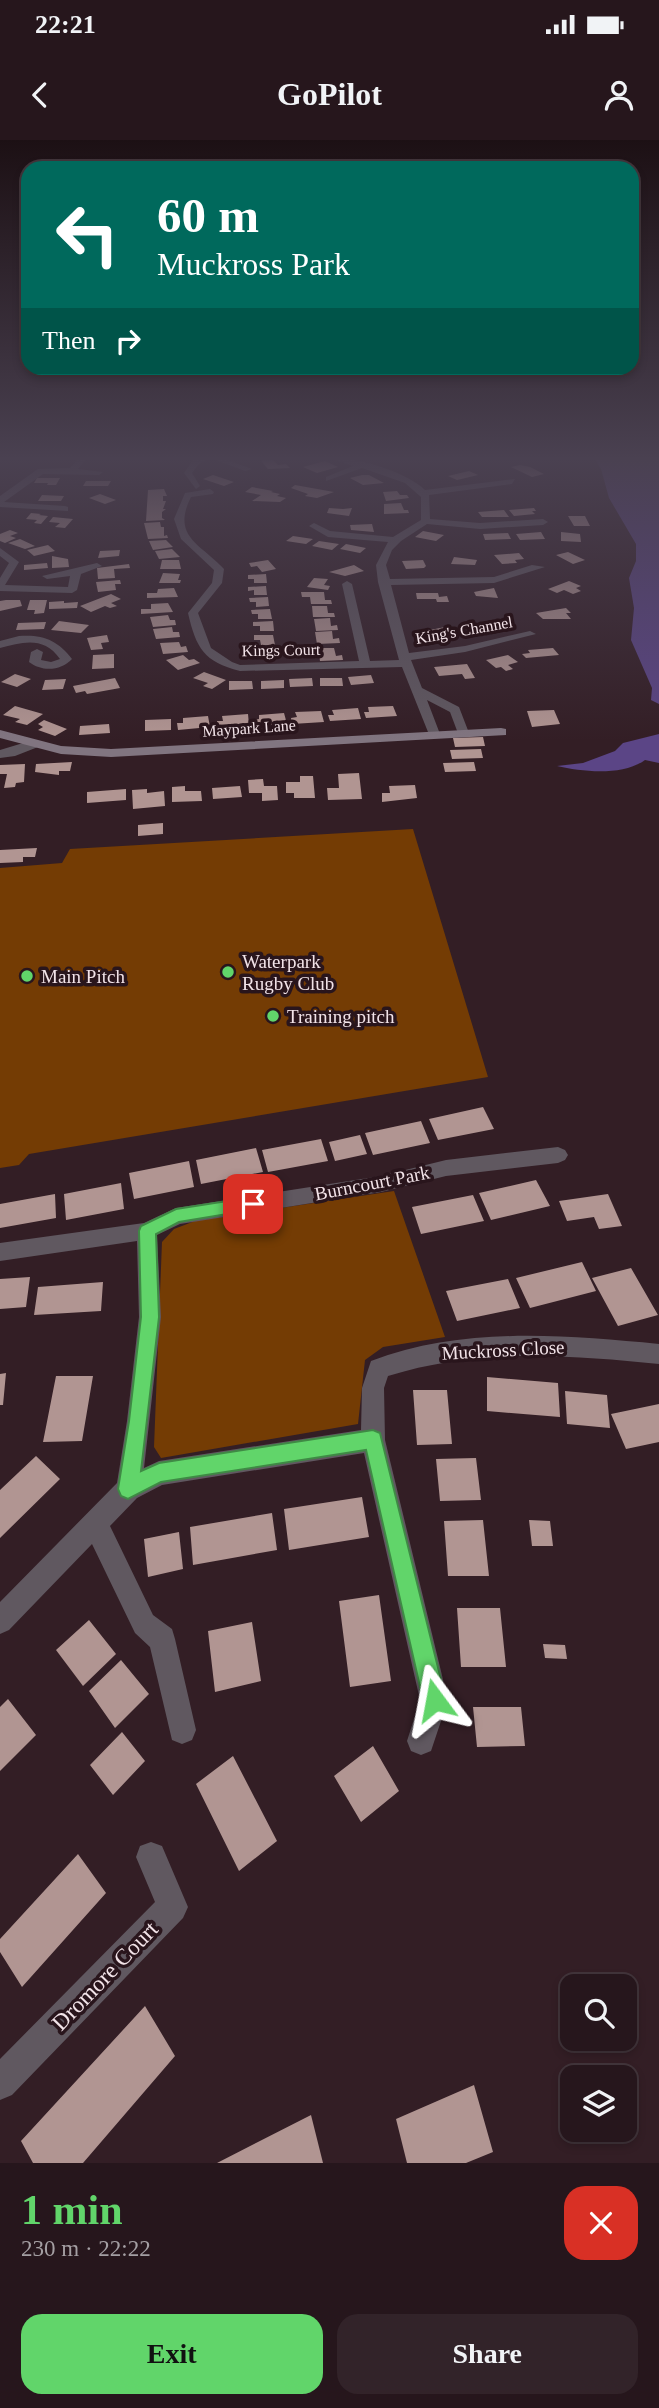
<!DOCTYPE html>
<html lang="en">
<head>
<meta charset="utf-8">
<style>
	:root { --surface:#26161c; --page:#322329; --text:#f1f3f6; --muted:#a49fa3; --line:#42353b; --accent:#61d56a }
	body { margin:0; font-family:Georgia,serif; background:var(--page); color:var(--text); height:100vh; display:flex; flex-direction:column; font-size:26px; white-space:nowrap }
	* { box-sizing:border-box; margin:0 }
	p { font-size:23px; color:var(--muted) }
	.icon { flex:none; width:38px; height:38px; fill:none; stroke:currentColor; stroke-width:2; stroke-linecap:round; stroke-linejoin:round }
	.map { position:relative; height:2023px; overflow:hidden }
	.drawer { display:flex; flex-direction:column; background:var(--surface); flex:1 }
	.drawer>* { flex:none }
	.guide { position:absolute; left:21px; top:21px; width:618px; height:214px; border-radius:21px; box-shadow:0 4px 10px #0003,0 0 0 2px var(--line); background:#00695c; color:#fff; overflow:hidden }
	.controls { position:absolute; left:560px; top:1834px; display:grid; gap:14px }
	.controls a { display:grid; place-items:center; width:77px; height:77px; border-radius:14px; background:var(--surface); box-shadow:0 4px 10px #0003,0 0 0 2px var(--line); font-size:35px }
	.pin { position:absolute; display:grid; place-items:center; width:60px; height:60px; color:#fff; margin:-30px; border-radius:14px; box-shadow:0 4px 10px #0006 }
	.me { position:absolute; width:77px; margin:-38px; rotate:347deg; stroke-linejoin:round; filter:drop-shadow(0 0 5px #0008) }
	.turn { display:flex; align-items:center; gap:24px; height:147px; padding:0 21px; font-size:32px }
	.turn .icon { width:91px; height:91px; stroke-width:2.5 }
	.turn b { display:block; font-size:49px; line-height:60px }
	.then { display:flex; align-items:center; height:66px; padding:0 21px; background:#0003; gap:14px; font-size:26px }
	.round { display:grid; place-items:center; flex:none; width:74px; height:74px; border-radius:21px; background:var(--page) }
	.head { display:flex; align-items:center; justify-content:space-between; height:119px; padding:0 21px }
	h1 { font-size:42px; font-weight:800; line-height:52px; color:var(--accent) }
	.button { display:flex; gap:14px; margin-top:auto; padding:14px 21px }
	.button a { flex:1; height:80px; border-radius:21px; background:var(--accent); color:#111; font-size:28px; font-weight:800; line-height:80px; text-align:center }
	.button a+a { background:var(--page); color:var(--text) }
	.status { display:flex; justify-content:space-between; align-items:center; height:49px; padding:0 35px; background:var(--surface); direction:ltr }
	.status svg { height:19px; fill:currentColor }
	header { display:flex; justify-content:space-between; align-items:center; height:91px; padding:0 21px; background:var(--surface); font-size:32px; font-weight:800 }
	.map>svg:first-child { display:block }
	.green { fill:#743c04 }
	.water { fill:#5b4586 }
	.building { fill:#b19592 }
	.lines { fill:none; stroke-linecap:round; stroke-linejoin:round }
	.street { fill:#605860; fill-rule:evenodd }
	.secondary { fill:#817580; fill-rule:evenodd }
	.route { fill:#61d56a; stroke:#3f8a45; stroke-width:2 }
	.poi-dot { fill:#61d56a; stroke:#29151c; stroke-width:2.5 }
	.labels { text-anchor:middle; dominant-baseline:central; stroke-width:7; stroke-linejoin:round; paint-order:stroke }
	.far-street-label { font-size:16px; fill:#f2e3e8; stroke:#29151c }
	.poi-label { font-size:19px; fill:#f2e3e8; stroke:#29151c; text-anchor:start }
	.street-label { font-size:19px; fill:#f2e3e8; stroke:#29151c }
	.near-street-label { font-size:23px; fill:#f2e3e8; stroke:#29151c }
</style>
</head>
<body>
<div class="status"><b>22:21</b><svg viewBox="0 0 49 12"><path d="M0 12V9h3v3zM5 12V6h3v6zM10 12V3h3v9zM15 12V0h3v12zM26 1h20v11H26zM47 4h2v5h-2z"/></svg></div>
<header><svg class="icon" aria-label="back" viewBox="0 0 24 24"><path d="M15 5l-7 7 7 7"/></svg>GoPilot<svg class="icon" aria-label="person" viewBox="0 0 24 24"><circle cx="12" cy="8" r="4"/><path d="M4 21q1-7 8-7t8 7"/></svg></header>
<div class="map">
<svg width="659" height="2023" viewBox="0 0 659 2023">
	<rect width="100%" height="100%" fill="#331e25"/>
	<!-- green -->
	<path class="green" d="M413 689 488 937 29 1014 19 1025 0 1028V728L62 723 70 709Z
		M394 1051 445 1197 383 1207 365 1220 358 1284 161 1318 154 1307 162 1102 174 1089 195 1081Z"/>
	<!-- water -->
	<path class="water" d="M594 318H659V564L651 560 652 548 631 500 634 468 629 438 636 421V404L609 358 601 329Z
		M659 594V623L645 620C623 636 583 632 557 626L583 623 615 611 623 603Z"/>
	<!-- building -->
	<path class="building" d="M272 319 278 325 286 324 290 328 268 329 261 321Z
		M325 321 338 327 317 333 303 327Z
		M520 325 530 327 544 334 532 337 511 327Z
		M469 331 478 335 457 340 448 336Z
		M213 335 234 342 224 346 203 339Z
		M362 335H369L384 343 363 345 350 338Z
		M37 338H60L56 345H47L48 343H34Z
		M86 341H111L108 346H83Z
		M295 345 334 352 317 358 305 356 308 354 291 348Z
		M252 347 273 351 271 352 280 354 277 356 286 358 280 362 252 361 261 355 245 352Z
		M164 349 167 356H163V361H166L163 369H166L162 372V378L165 380 146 381 148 350Z
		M397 351 400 355H407L409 358 386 361 383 352Z
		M100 354 116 360 105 364 89 358Z
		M42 355 64 356 61 361H38Z
		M401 363 404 370H408L409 373 384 374V364Z
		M329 368 343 369 352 368 349 376 327 373Z
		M534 368 536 371H532L535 374 514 376 509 370Z
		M504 370 509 377H482L478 372Z
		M31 373 41 374 39 375 48 376 41 384 34 383 37 380 26 379Z
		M568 376H585L590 386H574Z
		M53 377 73 379 65 388 55 387 60 383 49 382Z
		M160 382 161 387H164V396L167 395 168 398 148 399 144 383Z
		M372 384 374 392 351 390 350 385Z
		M10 390 18 393 10 396 16 398 5 403 0 401V394Z
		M423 391 444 395 436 401 415 397Z
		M541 392 545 399 520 400 516 394Z
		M561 392 580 394 581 402 561 401Z
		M508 393 511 399 485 400 483 394Z
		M293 396 313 399 306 404 286 401Z
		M20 399 35 406 25 409 8 403Z
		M166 400 173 407 153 410 149 401Z
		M319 401 339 404 332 410 312 406Z
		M346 404 366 408 360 413 340 409Z
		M48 405 55 411 34 416 27 410Z
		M172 409 180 417 159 419 155 411Z
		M120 410 119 416 98 418 100 411Z
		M568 412 585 420 573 424 556 415Z
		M519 413 524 419 515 420 517 423 502 424 494 415Z
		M52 416 68 419 69 427 52 428Z
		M454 417 477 420 475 425 451 424Z
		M162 420H179L181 429H160Z
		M268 420 276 429 262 432 257 426 251 427 249 423Z
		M423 420 426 426 424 428 406 429 402 421Z
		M47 423 48 428 24 430V425Z
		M129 424 130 428 114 429 115 438 98 439 97 428Z
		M354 425 364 431 345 436 329 432Z
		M163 433 180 434 178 440H181L180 443H159Z
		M266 434 267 443H254V439H248V435Z
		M314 438 328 439 324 445 330 446 328 450 307 447Z
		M120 440 121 444H115L116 450 98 452 96 442Z
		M569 441 581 446 576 448 581 451 573 454 564 450 557 453 548 449Z
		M266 446 267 455H254V450L248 451V447Z
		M174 448 178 457 147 458V453H157L158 449Z
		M494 448 498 458 476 456 474 452Z
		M301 452H324L325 460H331L332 464H311L310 457H302Z
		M416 453H438L439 457 447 456 449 462H437L436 459H417Z
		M111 454 121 459 111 463 117 466 110 468 105 466 91 472 80 466Z
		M268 457 269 466 256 467V462H250L249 458Z
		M6 460H20L22 466 0 471V461Z
		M30 460H47L44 473 34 474 35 470H27Z
		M64 461V463L78 462 77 468 49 469V462Z
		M168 463 173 472 141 474V469H151V464Z
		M312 466H327L328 473H334L335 477H313Z
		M566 468 571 473H566L571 479H543L536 473Z
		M270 469 272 479H258V474H252L251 470Z
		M168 475 170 480H175L176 485 153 487 150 477Z
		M330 478 331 486 337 485 338 490 316 491 314 479Z
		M59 481 89 485 81 493 51 490Z
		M273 481 274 491H260V486H253V482Z
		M46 482 44 489 16 490 18 483Z
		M450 486 457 493 432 498 425 491Z
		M172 487 173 492H179L180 497 156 499 153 489Z
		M332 491 333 499 339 498 340 503 317 504 315 492Z
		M107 495 109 502 101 503 103 509 91 510 87 498Z
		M254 495H273L275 505H261L260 500H254Z
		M179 502 181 507 186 506 188 512 163 514 160 503Z
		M271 508V519H257V513L250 514V509Z
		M318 508H334L336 516 342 515 343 520 320 521Z
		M553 508 559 515 526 518 522 514 530 513 528 510Z
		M114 514V528L92 529 93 515Z
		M183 515 189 520 194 519 200 523 178 530 166 520Z
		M508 515 518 522 508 525 513 529 506 531 501 527 496 528 486 520Z
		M467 524 475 538 465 539 462 534 439 536 434 527Z
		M204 532 226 540 212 549 203 546 208 543 193 538Z
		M15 534 31 539 17 547 1 542Z
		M371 535 374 543 351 545 348 537Z
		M115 538 120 548 87 554 85 551 76 553 73 546Z
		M312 538 313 546 290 547 289 539Z
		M320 538H342L343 546H320Z
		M66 539 63 549 42 550 45 540Z
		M284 540V548L261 549V541Z
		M229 541H252L253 549 229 550Z
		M15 566 43 574 27 585 15 582 20 579 3 575Z
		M393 566 397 576 366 578 364 572H369L368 567Z
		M358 568 361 579 330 581 328 575H334L332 570Z
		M554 570 560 584 532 587 527 571Z
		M321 571 324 582 292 584 291 578 297 577 295 572Z
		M284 573 287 584 255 586 254 580 259 579V575Z
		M248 574 249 585 218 588 217 581H223L222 576Z
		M208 576 210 587 178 590 177 583H183V578Z
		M171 579V590L145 591V580Z
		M44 580 67 589 55 596 38 590 43 587 38 584Z
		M109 584 110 593 79 595 80 586Z
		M483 597 485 606 455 607 453 598Z
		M481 609 483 618 452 619 450 610Z
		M72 622 70 631H59V635L35 632 36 624Z
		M474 622 476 631 445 632 443 623Z
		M25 624 24 642 16 643 15 647 4 648 7 634H0V625Z
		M359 633 362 659 328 660 327 648H339L338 634Z
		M300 636H313L315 658H294V653H286V642H300Z
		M263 639 264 646H277L278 660 262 661V653H249L248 640Z
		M415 645 417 658 382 662V653H390L389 646Z
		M185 646V651H201L202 661 172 662V647Z
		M240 646 242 657 213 659 212 648Z
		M126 649V660L87 663V652Z
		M147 649V653L164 651 165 666 133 669 132 650Z
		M163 683V694L138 696V685Z
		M37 708 35 717H23V722L0 723V710Z
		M483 967 494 989 438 1000 429 979Z
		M421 981 430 1003 373 1015 365 993Z
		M360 995 367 1014 335 1021 329 1002Z
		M321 999 328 1021 268 1032 262 1010Z
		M256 1008 263 1032 201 1044 196 1020Z
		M189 1021 194 1047 134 1059 129 1033Z
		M536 1040 550 1066 491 1080 479 1053Z
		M121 1043 124 1069 66 1080 64 1054Z
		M55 1054 56 1078 0 1088V1064Z
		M608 1054 622 1086 599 1089 594 1077 567 1081 559 1061Z
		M473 1055 484 1081 421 1094 412 1067Z
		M582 1122 596 1151 530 1168 516 1138Z
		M631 1128 658 1175 618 1186 592 1138Z
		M30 1137 26 1167 0 1169V1139Z
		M508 1139 520 1168 457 1181 446 1151Z
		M103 1142 101 1171 34 1175 38 1147Z
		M6 1233 3 1265H0V1234Z
		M56 1236H93L82 1301 43 1302Z
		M487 1237 558 1243 560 1277 487 1271Z
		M413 1250H447L452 1304 417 1305Z
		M565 1251 607 1255 610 1288 567 1284Z
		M659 1264V1302L626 1309 611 1274Z
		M36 1316 60 1339 0 1398V1350Z
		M476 1318 481 1360 440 1361 436 1319Z
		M362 1357 369 1397 289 1410 284 1369Z
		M272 1373 277 1410 193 1425 190 1387Z
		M483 1380 489 1436H448L444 1381Z
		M529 1380 550 1381 553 1406H532Z
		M179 1392 183 1429 148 1437 144 1399Z
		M379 1455 391 1541 350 1547 339 1461Z
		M457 1468H500L506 1527H461Z
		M89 1480 116 1514 83 1546 56 1510Z
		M252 1482 261 1541 215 1552 208 1491Z
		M543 1504 565 1505 567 1519 545 1518Z
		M121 1520 149 1554 115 1588 89 1551Z
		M8 1559 36 1595 0 1631V1567Z
		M473 1567H521L525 1606 477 1607Z
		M122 1592 145 1621 113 1655 90 1625Z
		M373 1606 399 1651 361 1682 334 1636Z
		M233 1616 277 1701 239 1731 196 1644Z
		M78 1714 106 1753 22 1847 0 1812V1799Z
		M145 1866 175 1916 83 2023H33L21 2001Z
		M474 1945 493 2012 466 2023H407L396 1979Z
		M311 1975 323 2023H217Z"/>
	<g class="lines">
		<!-- street -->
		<path class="street" d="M79 318H87L78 329 103 332 99 335 43 334 4 362 65 366 68 367V371L0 367V356L38 329 70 328Z
			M200 318H222L252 329 245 331 211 318 199 324 192 333 200 346 196 349 184 333 193 320Z
			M329 318C354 316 407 332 425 350L515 339 512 344 429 355 430 379 480 383 543 379 548 382 543 385 480 389 427 384 401 401 392 410 386 425 390 439 494 437 532 425 545 427 494 443 391 445 409 513 465 506 530 491 536 494 465 512 411 520 422 548 459 567 469 593 467 596H459L450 572 427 560 440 594 434 598 430 597 402 527 240 531C204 522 196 508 188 473L212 443 214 430 181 399 174 379 185 353 210 349 214 352 213 354 191 357C171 397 201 404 224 429L222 443 198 473 211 508 232 522 240 525 359 521 342 444 347 441 352 444 370 521 399 520 378 442 376 425 388 402 328 397 309 386 314 383 330 391 393 397 421 380V357L405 343 362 328 326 341V337L353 326Z
			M0 408 19 422 5 445 68 447 70 436 47 439 42 436 97 423 102 426 81 434 77 450 72 453 0 451V438L9 423 0 416Z
			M19 496C42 494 58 500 72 519 61 531 42 532 29 522L31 512 37 509 43 512 41 520 51 522 60 519C44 496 23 502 0 508V501Z
			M33 600 39 604 38 607 15 616 0 618V610Z
			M558 1007 565 1010 568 1015 565 1020 558 1023 446 1036 381 1052 180 1084 157 1095 161 1177 144 1328 159 1321 361 1290 362 1248 371 1221C463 1186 563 1195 659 1204V1224C568 1215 477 1208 388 1236L384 1248 385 1300 448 1560 431 1611 421 1615 411 1611 407 1601 420 1560 364 1313 162 1345 137 1358 110 1386 153 1475 172 1489 175 1499 196 1590 192 1600 182 1604 172 1600 150 1507 135 1493 92 1404 9 1490 0 1494V1462L117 1343 127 1281 139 1177 137 1101 0 1121V1103L144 1083 176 1068 381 1036 446 1020Z
			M151 1702 162 1706 188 1767 183 1778 12 1955 0 1960V1919L155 1762 136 1717 140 1706Z"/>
		<!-- secondary -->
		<path class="secondary" d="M501 588 506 589V595L111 617 61 614 0 598V590L61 606 111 609Z"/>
	</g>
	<!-- sky -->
	<linearGradient id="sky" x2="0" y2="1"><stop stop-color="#1c1014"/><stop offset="0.53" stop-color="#4a4151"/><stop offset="1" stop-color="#4a4151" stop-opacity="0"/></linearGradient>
	<rect width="659" height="601" fill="url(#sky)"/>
	<!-- route -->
	<path class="route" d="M253 1057 258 1059 261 1064 258 1069 179 1082 156 1094 159 1177 141 1331 159 1323 373 1290 380 1293 446 1560 443 1568 435 1571 426 1568 423 1560 366 1310 161 1342 128 1359 121 1356 118 1349 129 1281 141 1177 139 1091 141 1086 176 1069Z"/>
	<!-- markers -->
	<g class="poi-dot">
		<circle cx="228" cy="832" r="7"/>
		<circle cx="27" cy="836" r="7"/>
		<circle cx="273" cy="876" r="7"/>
	</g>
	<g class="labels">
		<!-- far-street labels -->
		<g class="far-street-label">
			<text transform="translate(464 490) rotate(-10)">King's Channel</text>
			<text transform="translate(281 510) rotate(-1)">Kings Court</text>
			<text transform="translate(249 588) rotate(-4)">Maypark Lane</text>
		</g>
		<!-- poi labels -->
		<g class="poi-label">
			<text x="242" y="821">Waterpark<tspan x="242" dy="22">Rugby Club</tspan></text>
			<text x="41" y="836">Main Pitch</text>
			<text x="287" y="876">Training pitch</text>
		</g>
		<!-- street labels -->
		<g class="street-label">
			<text transform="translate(372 1043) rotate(-11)">Burncourt Park</text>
			<text transform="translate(503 1210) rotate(-3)">Muckross Close</text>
		</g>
		<!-- near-street labels -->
		<g class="near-street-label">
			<text transform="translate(105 1836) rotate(-46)">Dromore Court</text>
		</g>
	</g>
</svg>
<div class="controls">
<a><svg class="icon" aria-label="search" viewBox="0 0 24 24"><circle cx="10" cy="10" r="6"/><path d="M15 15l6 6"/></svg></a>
<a><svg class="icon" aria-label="layers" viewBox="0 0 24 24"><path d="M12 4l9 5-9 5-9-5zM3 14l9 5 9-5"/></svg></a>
</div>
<div class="pin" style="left:253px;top:1064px;background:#d93025"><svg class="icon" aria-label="arrive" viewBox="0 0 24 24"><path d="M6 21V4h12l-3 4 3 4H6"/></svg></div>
<svg class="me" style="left:435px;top:1560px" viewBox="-20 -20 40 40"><path d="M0-17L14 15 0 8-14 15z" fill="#61d56a" stroke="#fff" stroke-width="4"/></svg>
<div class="guide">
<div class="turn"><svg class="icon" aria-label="left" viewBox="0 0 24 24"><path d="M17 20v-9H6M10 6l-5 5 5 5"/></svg><div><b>60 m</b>Muckross Park</div></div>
<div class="then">Then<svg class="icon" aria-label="right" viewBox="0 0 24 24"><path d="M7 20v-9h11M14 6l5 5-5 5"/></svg></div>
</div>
</div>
<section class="drawer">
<div class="head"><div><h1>1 min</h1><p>230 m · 22:22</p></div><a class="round" style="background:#d93025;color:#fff"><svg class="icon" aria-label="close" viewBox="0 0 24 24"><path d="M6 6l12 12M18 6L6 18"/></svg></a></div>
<div class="button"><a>Exit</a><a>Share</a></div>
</section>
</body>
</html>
